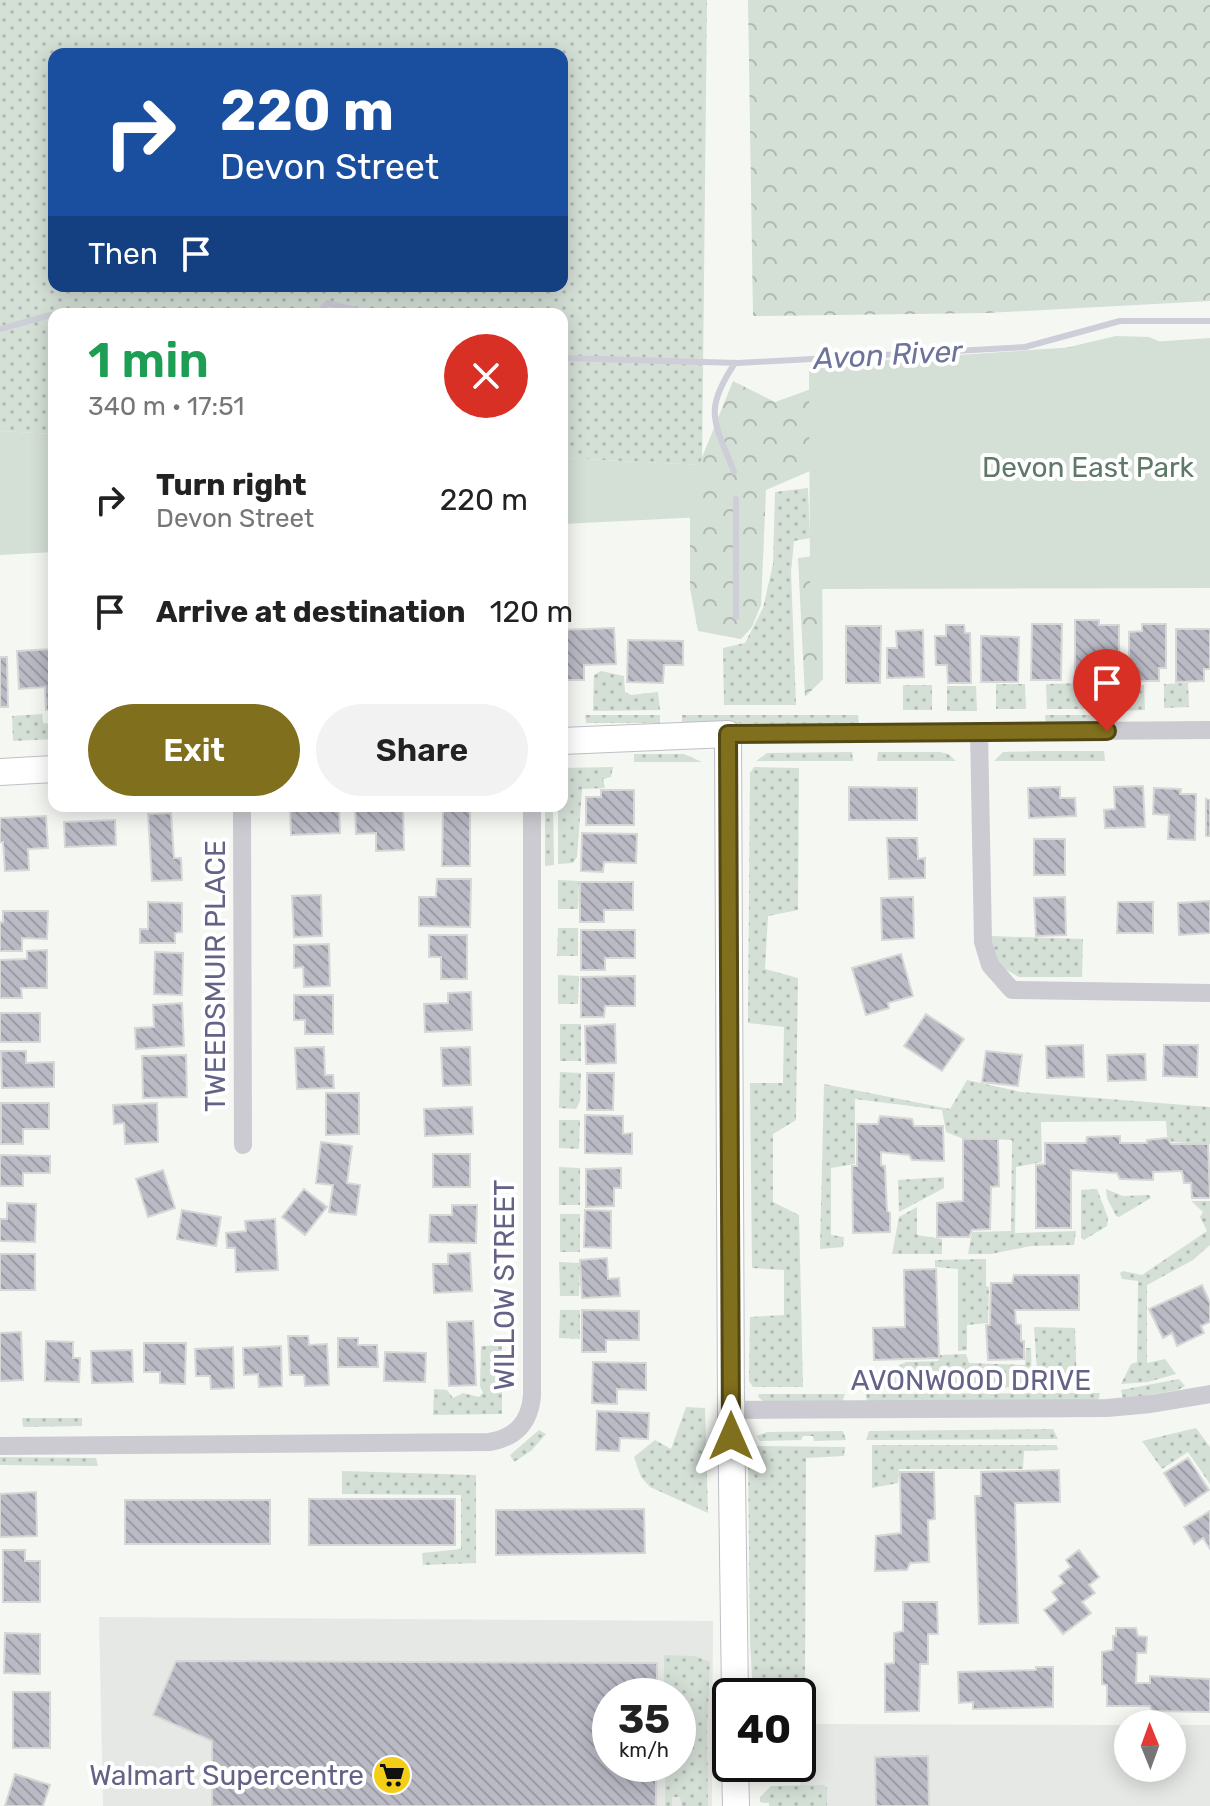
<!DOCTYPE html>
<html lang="en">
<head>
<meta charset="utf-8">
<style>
	:root { --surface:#fff; --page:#f2f2f2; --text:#222; --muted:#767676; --accent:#806f1d }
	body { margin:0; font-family:Rubik,sans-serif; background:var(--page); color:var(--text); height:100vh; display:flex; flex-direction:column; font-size:30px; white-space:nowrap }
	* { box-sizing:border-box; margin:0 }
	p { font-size:26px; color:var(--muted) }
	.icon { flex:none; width:44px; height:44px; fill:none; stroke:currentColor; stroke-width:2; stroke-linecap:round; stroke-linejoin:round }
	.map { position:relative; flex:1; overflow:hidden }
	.drawer { position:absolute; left:48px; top:308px; width:520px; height:504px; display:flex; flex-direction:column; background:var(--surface); border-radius:16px; box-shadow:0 4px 20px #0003 }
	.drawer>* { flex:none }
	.top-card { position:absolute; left:48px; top:48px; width:520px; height:244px; border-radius:16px; box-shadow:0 4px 20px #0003; background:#1a4fa0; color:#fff; overflow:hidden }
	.needle { width:52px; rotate:359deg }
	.tools { position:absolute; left:1114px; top:1710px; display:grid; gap:16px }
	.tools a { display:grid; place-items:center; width:72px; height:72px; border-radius:50%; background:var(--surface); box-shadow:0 4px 20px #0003; font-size:40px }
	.speed { position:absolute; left:592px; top:1678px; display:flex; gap:16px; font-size:40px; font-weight:700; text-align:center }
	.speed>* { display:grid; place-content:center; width:104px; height:104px; border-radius:50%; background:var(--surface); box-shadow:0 4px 20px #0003; line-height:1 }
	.speed small { font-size:20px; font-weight:400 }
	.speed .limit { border:4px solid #111; border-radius:12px; background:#fff; color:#111 }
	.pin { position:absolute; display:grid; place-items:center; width:68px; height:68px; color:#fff; margin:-82px -34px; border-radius:50% 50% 50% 0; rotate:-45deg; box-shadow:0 0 8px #0007 }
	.pin .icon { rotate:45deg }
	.me { position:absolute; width:88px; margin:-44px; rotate:0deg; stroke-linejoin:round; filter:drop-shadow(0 0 6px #0008) }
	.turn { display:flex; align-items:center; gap:28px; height:168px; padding:0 40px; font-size:36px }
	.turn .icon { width:104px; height:104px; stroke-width:2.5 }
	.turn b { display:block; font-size:56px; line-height:68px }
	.then { display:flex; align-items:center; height:76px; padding:0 40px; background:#0003; gap:16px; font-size:30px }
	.round { display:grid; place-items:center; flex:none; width:84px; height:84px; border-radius:42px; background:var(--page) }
	.headline { display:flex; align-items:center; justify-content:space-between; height:136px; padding:0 40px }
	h1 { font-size:48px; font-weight:600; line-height:60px; color:#1e9e55 }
	.button { display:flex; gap:16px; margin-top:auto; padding:16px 40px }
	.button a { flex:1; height:92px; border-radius:48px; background:var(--accent); color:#fff; font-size:32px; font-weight:600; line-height:92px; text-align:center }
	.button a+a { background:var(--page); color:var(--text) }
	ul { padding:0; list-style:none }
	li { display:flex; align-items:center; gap:24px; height:112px; padding:0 40px }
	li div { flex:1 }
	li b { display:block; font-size:30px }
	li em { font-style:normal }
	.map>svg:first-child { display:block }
	.built { fill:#e6e8e6; fill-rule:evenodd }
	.grass { fill:url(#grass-dots); fill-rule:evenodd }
	.forest { fill:url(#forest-crowns) }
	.park { fill:#d4dfd6 }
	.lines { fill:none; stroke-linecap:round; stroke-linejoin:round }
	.stream { stroke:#cdced8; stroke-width:6 }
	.building { fill:url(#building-back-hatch); stroke:#d7d8d6; stroke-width:2 }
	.secondary-casing { stroke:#bfbfc7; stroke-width:28 }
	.street { stroke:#cbcbd1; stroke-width:18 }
	.secondary { stroke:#fff; stroke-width:26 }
	.route-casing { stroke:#534813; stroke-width:20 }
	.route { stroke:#806f1d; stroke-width:14 }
	.labels { text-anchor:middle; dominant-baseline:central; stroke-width:8; stroke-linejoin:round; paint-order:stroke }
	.park-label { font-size:28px; fill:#5e7968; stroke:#fff }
	.street-label { font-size:28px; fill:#646387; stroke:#fff }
	.poi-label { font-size:28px; fill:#646387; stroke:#fff; text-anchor:end }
	.water-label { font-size:30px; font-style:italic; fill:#6d7399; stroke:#fff }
</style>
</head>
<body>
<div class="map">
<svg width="1210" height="1806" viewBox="0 0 1210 1806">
	<defs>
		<pattern id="grass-dots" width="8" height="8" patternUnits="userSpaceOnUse" patternTransform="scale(2)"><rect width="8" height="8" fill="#d4dfd6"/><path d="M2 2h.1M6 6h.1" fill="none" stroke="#b0b8b3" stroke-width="1.8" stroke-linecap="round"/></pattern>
		<pattern id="forest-crowns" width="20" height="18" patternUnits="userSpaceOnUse" patternTransform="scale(2)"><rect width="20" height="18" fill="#d4dfd6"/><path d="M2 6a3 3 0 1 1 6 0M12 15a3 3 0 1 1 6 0" fill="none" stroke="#b0b8b3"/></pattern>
		<pattern id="building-back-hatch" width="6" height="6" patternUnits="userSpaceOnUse" patternTransform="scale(2)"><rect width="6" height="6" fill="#babac5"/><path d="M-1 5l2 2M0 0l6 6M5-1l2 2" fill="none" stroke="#9b9ba6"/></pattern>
	</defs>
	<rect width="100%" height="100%" fill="#f5f7f3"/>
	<!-- built -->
	<path class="built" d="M99 1617 713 1621 712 1806H103ZM610 1696H678V1764H610Z
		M801 1724 1128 1725V1768H1172V1725H1210V1806H800Z"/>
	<!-- grass -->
	<path class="grass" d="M0 0H707L702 465 562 458V314H54V434L0 431ZM54 54H562V286H54Z
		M808 488 810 538 794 541 791 572 796 705H724L723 648 745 643 763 608 773 564 775 492Z
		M601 671 624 676 625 692 631 695 658 692 660 710 593 711 594 675Z
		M1089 683 1095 689 1096 709H1047L1046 684Z
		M1188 683 1189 707 1164 708V684Z
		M996 684H1025L1026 709H996Z
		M903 685H932V710H903Z
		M1114 685H1144L1145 710 1115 711Z
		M947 686H976L977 711H947Z
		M42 714 43 723 52 724 54 739 13 741 12 716Z
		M585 715H660V723H586Z
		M682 715H858L859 724 682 723Z
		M1045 715H1096L1098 724H1046Z
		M1038 751H1104L1105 761H994L1003 752Z
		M852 752 853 761H756L767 753Z
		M878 752H940L948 754 956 761H877Z
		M634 754H684L702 762H634Z
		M613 767 611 777 603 779 605 788 582 789 577 857 573 863 558 864V806H562V768Z
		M754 767 799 768 798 910 768 916 765 969 798 978 796 1120 773 1134V1202L799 1215 803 1387H753L749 1381 750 1317 784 1315V1270L752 1268 750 1083H783L784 1027 748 1023 750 773Z
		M545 806H553L554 865 545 866Z
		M558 880 579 881 578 909H558Z
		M558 928H578V956H557Z
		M991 936 1083 939 1082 977H1019L998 965Z
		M558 975 579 976 578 1004H558Z
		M560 1024H581V1061H560Z
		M560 1072 581 1073 580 1101 576 1109 559 1108Z
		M967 1080 1021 1092 1210 1107V1144L1172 1142 1167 1136 1166 1121 1041 1122 1042 1162 1016 1167 1015 1233 1076 1231 1074 1245 1031 1246 991 1254H968L972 1232 1011 1231 1012 1140 961 1138 946 1132 942 1110 855 1099V1164L831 1168V1235L844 1237 843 1247 820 1249 824 1084 950 1109Z
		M559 1120H580L579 1149 559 1148Z
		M559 1167 580 1168V1205H559Z
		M944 1177V1188L899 1212 898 1180Z
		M1097 1189 1108 1218 1107 1226 1084 1240 1081 1238V1190Z
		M1106 1189 1123 1196 1149 1195 1151 1198 1119 1217 1116 1216 1107 1198Z
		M1191 1201H1210V1245L1193 1260 1147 1285V1363L1165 1359 1176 1374 1148 1382 1121 1384 1131 1364 1137 1362 1138 1281 1122 1279 1120 1273 1123 1271 1142 1275 1207 1231 1200 1217 1203 1212Z
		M917 1207V1235L942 1239V1254H892L899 1217Z
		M560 1214H580V1252H560Z
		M986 1259V1286L989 1287 988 1323 967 1325V1350L958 1351V1269L935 1267V1260Z
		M559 1262 580 1263 579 1296H560Z
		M560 1310H580V1339L559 1338Z
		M1034 1327 1075 1328 1077 1387H1038Z
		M502 1345V1414L433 1415 434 1389 447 1390 453 1398 463 1393 479 1397 483 1393 480 1386 481 1346Z
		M1026 1348H1031L1032 1387 871 1389 872 1381H891L893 1369 906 1362 938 1361 940 1355 966 1354 969 1363 1025 1365Z
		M1179 1379 1185 1386 1178 1390 1123 1400 1121 1390Z
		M1100 1393 1098 1402H867L866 1394Z
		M759 1394H845L842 1403H766L758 1397Z
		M686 1407 705 1408 708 1513 650 1487 641 1477 634 1457 655 1440 671 1449Z
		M22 1418H82V1426L23 1427Z
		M1196 1428 1210 1447V1484L1188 1452 1162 1469 1142 1441Z
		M1053 1429 1058 1439 866 1440 869 1431Z
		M539 1430 546 1434 531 1451 514 1462 510 1455Z
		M843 1431 846 1440 814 1441 813 1436H803L801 1440 760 1441 757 1436 767 1432Z
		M872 1445H1057L1058 1450 1024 1451 1023 1469H899L898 1483 872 1488Z
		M751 1446 845 1447 844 1456 806 1458 805 1693 808 1754H798V1696H753L750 1641 748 1456Z
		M0 1457 96 1458 98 1466 0 1465Z
		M342 1471 476 1475V1563L423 1565 422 1553 461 1549V1495L342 1494Z
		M664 1655 695 1656 710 1662 707 1730 708 1806H682L680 1797H672V1806H665V1764H678V1696H664Z
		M824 1785 827 1788V1806H769V1803L760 1802V1797L771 1786Z"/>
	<!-- forest -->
	<path class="forest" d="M748 0H1210V301L987 313 753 316Z
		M1116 336 1149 337 1168 345 831 462 766 490 761 605 752 627 741 639 698 631 690 588V487L733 381 775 402 839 379 1052 351Z
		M822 555 823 679 805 697 798 558Z"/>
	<!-- park -->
	<path class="park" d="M1210 338V588L810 589 809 365Z
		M0 431 54 434V552L0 555Z
		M562 458 702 465 703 517 562 524Z"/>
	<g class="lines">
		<!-- stream -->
		<path class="stream" d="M317 314 328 303 370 314
			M0 329 50 315 54 316
			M562 358 738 363 1025 347 1120 321H1210
			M734 472C715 422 702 412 735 363
			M736 499V617"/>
	</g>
	<!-- building -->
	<path class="building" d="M1075 620H1099V625H1119V682H1089V672H1075Z
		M1032 624H1062L1061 680H1031Z
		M1142 624H1166V668H1159V681H1129V632L1142 631Z
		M946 625H964L965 633H970L971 683H948L947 665H936L935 636H946Z
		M846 626H881L880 683H846Z
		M614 628 616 664 584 665V680H563L562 630Z
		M1176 629H1210V669H1204V681L1176 682Z
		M923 630 924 677 887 678V648H897L896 631Z
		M981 636 1019 637 1018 682H981Z
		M628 640 683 641V665H664L663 683 627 682Z
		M54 649V710H46L45 687 19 689 17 651Z
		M0 657H7L8 707H0Z
		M1143 786 1145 827 1105 828 1104 810 1115 809 1114 787Z
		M849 787 917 788V820H849Z
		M1060 787V798H1075L1076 816 1029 818 1028 788Z
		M1154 788 1181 789 1180 794H1196L1195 840 1168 839 1169 815 1153 814Z
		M601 790H634V825H586V797H601Z
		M1206 799 1210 800V836H1206Z
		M339 806 340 833 291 835 290 808Z
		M355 806H403L404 850 376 851V833L356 834Z
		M443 806H470V866H442Z
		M171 813 174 858H181L182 880 152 881 148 814Z
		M46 816 48 848 28 849 29 870 5 871 3 842H0V818Z
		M115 820 116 845 65 847 64 822Z
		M582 833 637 834 636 863 604 862 603 872 581 871Z
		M887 838H917L918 859 925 858V878L889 879Z
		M1034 839H1065V875H1034Z
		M437 879H471L470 927 419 926V897H436Z
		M580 882H633V910H604V922H580Z
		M321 895 322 936 294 937 292 896Z
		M913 897 914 938 882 940 881 898Z
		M1065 897 1066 935 1036 936 1034 898Z
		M1210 901V933L1179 935 1178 903Z
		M148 902 182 903V932L175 933V943H140V929H148Z
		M1118 902H1153V933H1117Z
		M3 911H48L47 939 22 938V951H0V922H3Z
		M581 930H635V958H605V970H581Z
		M429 935H467V979H441V957H429Z
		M329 944 330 986 304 987 303 967 294 968V945Z
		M47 950V988H21L22 998H0V960L27 959V951Z
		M155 952 183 953 182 995 154 994Z
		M901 954 913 996 888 1003 889 1008 866 1015 852 968Z
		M635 976V1006H605L604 1017H581V977Z
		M471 992 472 1030 425 1032 424 1004 448 1003V993Z
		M294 995H333V1034H305V1020H294Z
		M182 1003 184 1046 136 1049 135 1028 154 1027 153 1005Z
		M0 1013H40V1042H0Z
		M926 1014 964 1039 942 1071 904 1046Z
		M615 1024 616 1063 586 1064 585 1026Z
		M1083 1045 1084 1077 1047 1078 1046 1046Z
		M1164 1045H1198L1197 1077 1163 1076Z
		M324 1047 325 1075H333L334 1088 297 1089 295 1048Z
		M470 1047 471 1085 443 1086 441 1048Z
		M1 1051H26V1063L54 1062V1087L2 1088Z
		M986 1051 1022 1055 1018 1086 982 1082Z
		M1145 1054 1146 1080 1108 1081 1107 1055Z
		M186 1055 187 1097 143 1098 142 1056Z
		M587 1073H614L613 1110H587Z
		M326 1093H359V1134L326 1135Z
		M1 1103H49V1129H23V1144H1Z
		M157 1103 158 1142 125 1144 124 1123 114 1124 113 1105Z
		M472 1107 473 1134 425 1136 424 1109Z
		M585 1115 623 1116V1134L632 1133V1154L585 1153Z
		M880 1116 912 1119 914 1126H943L944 1161 912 1160 909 1155 881 1152V1165L885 1166 887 1211 890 1213V1232L853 1233 852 1166H857V1124H878Z
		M1120 1136V1143H1147V1140L1168 1138 1171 1144H1208L1210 1198H1192L1191 1183H1184L1182 1171 1153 1172V1180L1120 1179 1117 1173 1071 1170V1228H1036V1165L1045 1164V1143H1086L1087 1137Z
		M963 1139H998L999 1186 991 1187 990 1229 972 1230 969 1237H937V1203L963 1201Z
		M321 1142 352 1146 347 1183 360 1185 356 1215 329 1212 333 1185 316 1183Z
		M433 1154H470V1187H433Z
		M0 1155 50 1156V1173H23V1186H0Z
		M621 1168V1188H614V1206L586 1207V1169Z
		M163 1170 175 1208 148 1217 136 1179Z
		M304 1189 327 1207 305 1235 282 1217Z
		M7 1203 36 1204 35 1242 0 1241V1219H7Z
		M452 1205H477L476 1243 429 1242 430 1215H452Z
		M182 1210 221 1217 216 1246 177 1239Z
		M585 1210 611 1211V1248L584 1247Z
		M275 1219 278 1270 236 1272 235 1248H227L226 1233 246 1231 245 1221Z
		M470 1253 472 1291 434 1293 433 1264H448V1254Z
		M0 1254H35V1290H0Z
		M607 1258 608 1279 619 1278 620 1296 582 1298 580 1260Z
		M936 1269 939 1358 874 1360 873 1328 905 1327 904 1270Z
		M1014 1275H1079V1310H1015L1016 1324 1021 1325V1341H1024V1359L988 1360 986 1325H990L991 1283H1012Z
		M1202 1285 1210 1303V1322L1201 1326 1204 1333 1177 1346 1172 1333 1163 1338 1149 1309Z
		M582 1310 639 1311V1340H606V1352H582Z
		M473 1321 476 1385 449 1386 447 1322Z
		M21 1332 23 1380 0 1381V1333Z
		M288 1336H308L309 1345 327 1344 329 1385 305 1386 304 1375H290Z
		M338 1338H358V1345H377L378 1367H338Z
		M46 1341 73 1342V1358H80L79 1382 45 1381Z
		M144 1343H186L185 1384 160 1383V1372H144Z
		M281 1346 282 1386 259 1387 258 1374 244 1375 243 1348Z
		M233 1347 234 1388 211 1389 210 1376H196L195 1349Z
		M132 1350 133 1382 92 1383 91 1351Z
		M385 1352 426 1353 425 1382 384 1381Z
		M593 1362 646 1363V1390L617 1389V1404L592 1403Z
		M597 1411 649 1413 648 1439 620 1438 619 1451 596 1450Z
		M1188 1458 1209 1490 1185 1506 1164 1473Z
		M1059 1470 1060 1502 1015 1503 1018 1623 979 1624 975 1496H981V1472Z
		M900 1472H934L935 1519 928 1520 929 1562 910 1563 907 1570 875 1571 876 1536 901 1533Z
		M36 1492 37 1536 0 1537V1494Z
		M309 1499H455V1545H309Z
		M125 1500H270V1544H125Z
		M644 1509 645 1553 496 1555V1510Z
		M1210 1511V1549L1203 1538 1194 1544 1184 1527Z
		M3 1550H25V1561H40V1602H3Z
		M1079 1550 1099 1577 1089 1585 1095 1593 1082 1602 1091 1613 1063 1634 1044 1610 1058 1600 1052 1592 1064 1583 1059 1576 1071 1567 1066 1560Z
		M903 1602H937L938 1634H928V1664H920L919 1711 885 1712V1664L894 1663V1633L903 1631Z
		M1116 1628H1136L1138 1636 1147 1637 1146 1653H1137L1136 1683H1150V1676L1210 1679V1712L1152 1711 1150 1706H1107V1685L1102 1684V1652L1113 1650V1636H1116Z
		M5 1633 40 1634V1674L4 1673Z
		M176 1661 657 1663V1696H610V1764H656V1806H212V1741L153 1715Z
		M1036 1667H1053V1707L973 1709V1702L959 1703 958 1672 1036 1670Z
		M13 1692H50V1748H13Z
		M928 1756 929 1806H876L875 1757Z
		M15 1774 50 1785 43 1806H5Z"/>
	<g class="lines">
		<!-- secondary casing -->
		<g class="secondary-casing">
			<path id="secondary" d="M562 741 728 734 731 1410 735 1696
				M0 772 54 769
				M735 1764 736 1806"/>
		</g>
		<!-- street -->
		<path class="street" d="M979 731 983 942 990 965 1012 990 1210 993
			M728 734 1210 730
			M242 806 243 1145
			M731 1410 1107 1408 1151 1404 1210 1394
			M0 1446 489 1442C515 1438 530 1423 532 1395V806"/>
		<!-- secondary -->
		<use href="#secondary" class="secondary"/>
	</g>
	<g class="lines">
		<!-- route casing -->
		<g class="route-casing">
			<path id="route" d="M731 1436 728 734 1107 731"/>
		</g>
		<!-- route -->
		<use href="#route" class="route"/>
	</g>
	<!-- icons -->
	<defs>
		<g id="supermarket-disc" transform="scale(2)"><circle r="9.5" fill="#f4ce16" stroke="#fff"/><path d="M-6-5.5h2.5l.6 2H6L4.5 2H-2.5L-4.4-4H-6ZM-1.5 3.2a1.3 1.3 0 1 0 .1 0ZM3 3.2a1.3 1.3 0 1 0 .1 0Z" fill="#111"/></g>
	</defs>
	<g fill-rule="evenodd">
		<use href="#supermarket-disc" x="392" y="1775"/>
	</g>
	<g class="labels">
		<!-- park labels -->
		<g class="park-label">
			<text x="1088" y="467">Devon East Park</text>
		</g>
		<!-- street labels -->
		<g class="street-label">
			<text transform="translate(215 976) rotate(-90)">TWEEDSMUIR PLACE</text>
			<text transform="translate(504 1285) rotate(-90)">WILLOW STREET</text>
			<text x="971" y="1380">AVONWOOD DRIVE</text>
		</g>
		<!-- poi labels -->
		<g class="poi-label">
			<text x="364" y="1775">Walmart Supercentre</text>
		</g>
		<!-- water labels -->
		<g class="water-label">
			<text transform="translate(888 355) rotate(-3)">Avon River</text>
		</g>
	</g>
</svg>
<div class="tools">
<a><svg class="needle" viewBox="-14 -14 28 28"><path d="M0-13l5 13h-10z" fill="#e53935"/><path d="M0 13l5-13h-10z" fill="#767676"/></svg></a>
</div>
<div class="speed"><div>35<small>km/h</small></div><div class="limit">40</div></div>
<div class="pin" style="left:1107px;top:731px;background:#d93025"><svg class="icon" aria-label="arrive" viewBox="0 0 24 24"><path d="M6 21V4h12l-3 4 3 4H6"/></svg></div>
<svg class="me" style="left:731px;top:1436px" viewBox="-20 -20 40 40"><path d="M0-17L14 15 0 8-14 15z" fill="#806f1d" stroke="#fff" stroke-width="4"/></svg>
<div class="top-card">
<div class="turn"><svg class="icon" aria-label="right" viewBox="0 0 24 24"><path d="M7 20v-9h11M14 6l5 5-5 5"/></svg><div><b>220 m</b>Devon Street</div></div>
<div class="then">Then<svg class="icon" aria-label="arrive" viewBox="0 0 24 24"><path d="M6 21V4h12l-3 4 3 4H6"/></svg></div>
</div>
<section class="drawer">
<div class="headline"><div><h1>1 min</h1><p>340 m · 17:51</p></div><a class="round" style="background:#d93025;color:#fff"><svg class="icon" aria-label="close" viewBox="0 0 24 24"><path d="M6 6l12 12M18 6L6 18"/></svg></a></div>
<ul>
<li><svg class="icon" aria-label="right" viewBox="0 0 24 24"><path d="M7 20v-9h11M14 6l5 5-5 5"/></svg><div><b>Turn right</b><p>Devon Street</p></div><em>220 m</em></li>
<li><svg class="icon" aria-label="arrive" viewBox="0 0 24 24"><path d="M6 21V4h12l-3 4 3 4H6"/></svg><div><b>Arrive at destination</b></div><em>120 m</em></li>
</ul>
<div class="button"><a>Exit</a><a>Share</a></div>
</section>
</div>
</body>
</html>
